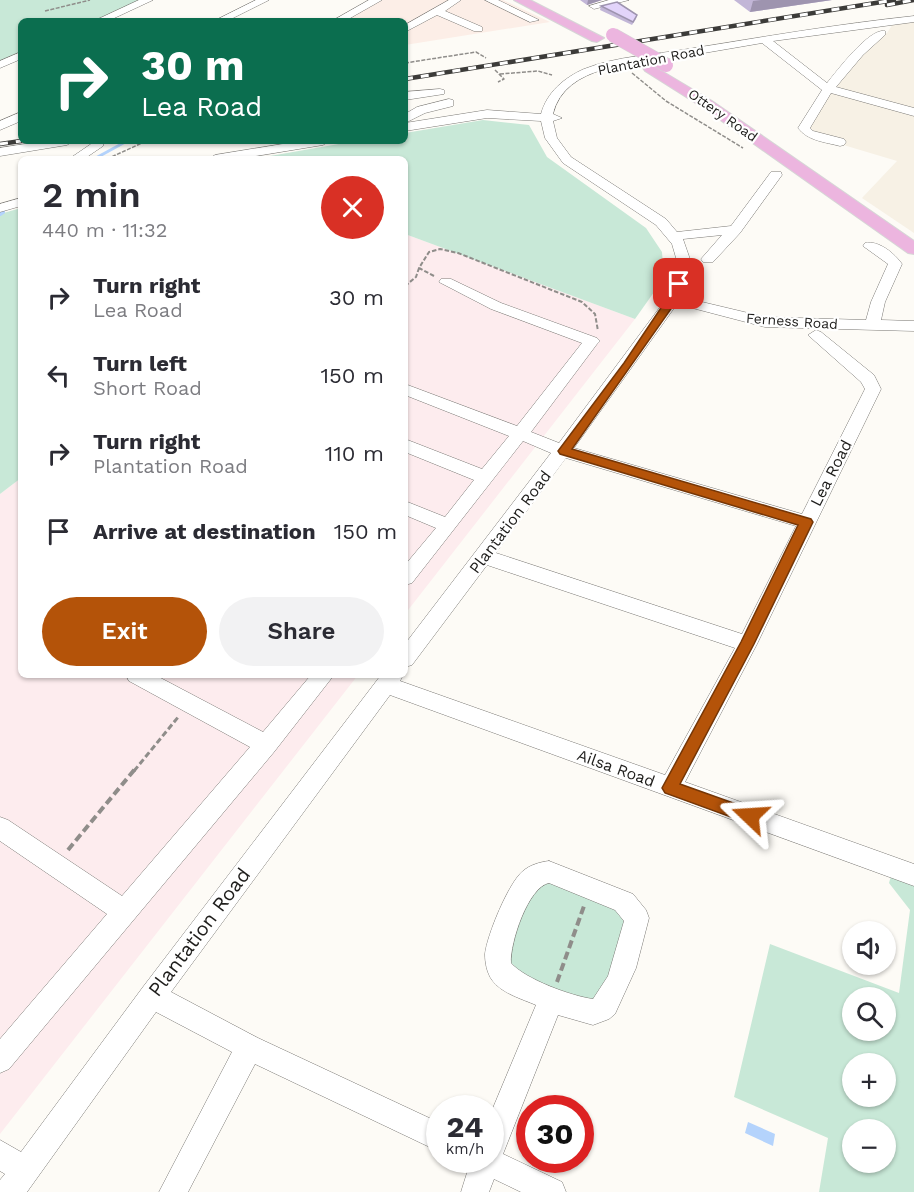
<!DOCTYPE html>
<html lang="en">
<head>
<meta charset="utf-8">
<style>
	:root { --surface:#fff; --page:#f2f2f3; --text:#2b2b33; --muted:#7c7c81; --accent:#b45309 }
	body { margin:0; font-family:"Work Sans",sans-serif; background:var(--page); color:var(--text); height:100vh; display:flex; flex-direction:column; font-size:22px; white-space:nowrap }
	* { box-sizing:border-box; margin:0 }
	p { font-size:20px; color:var(--muted) }
	.icon { flex:none; width:33px; height:33px; fill:none; stroke:currentColor; stroke-width:2; stroke-linecap:round; stroke-linejoin:round }
	.map { position:relative; flex:1; overflow:hidden }
	.sheet { position:absolute; left:18px; top:156px; width:390px; height:522px; display:flex; flex-direction:column; background:var(--surface); border-radius:9px; box-shadow:0 2px 4px #0004 }
	.sheet>* { flex:none }
	.top-card { position:absolute; left:18px; top:18px; width:390px; height:126px; border-radius:9px; box-shadow:0 2px 4px #0004; background:#0b6e4f; color:#fff; overflow:hidden }
	.fabs { position:absolute; left:842px; top:921px; display:grid; gap:12px }
	.fabs a { display:grid; place-items:center; width:54px; height:54px; border-radius:50%; background:var(--surface); box-shadow:0 2px 4px #0004; font-size:30px }
	.speed { position:absolute; left:426px; top:1095px; display:flex; gap:12px; font-size:30px; font-weight:700; text-align:center }
	.speed>* { display:grid; place-content:center; width:78px; height:78px; border-radius:50%; background:var(--surface); box-shadow:0 2px 4px #0004; line-height:1 }
	.speed small { font-size:15px; font-weight:400 }
	.speed .limit { border:9px solid #d22; background:#fff; color:#111 }
	.pin { position:absolute; display:grid; place-items:center; width:51px; height:51px; color:#fff; margin:-26px; border-radius:12px; box-shadow:0 3px 9px #0006 }
	.me { position:absolute; width:66px; margin:-33px; rotate:290deg; stroke-linejoin:round; filter:drop-shadow(0 0 4px #0008) }
	.turn { display:flex; align-items:center; gap:21px; height:126px; padding:0 24px; font-size:27px }
	.turn .icon { width:78px; height:78px; stroke-width:2.5 }
	.turn b { display:block; font-size:42px; line-height:51px }
	.round { display:grid; place-items:center; flex:none; width:63px; height:63px; border-radius:32px; background:var(--page) }
	.head { display:flex; align-items:center; justify-content:space-between; height:102px; padding:0 24px }
	h1 { font-size:36px; font-weight:600; line-height:45px }
	.button { display:flex; gap:12px; margin-top:auto; padding:12px 24px }
	.button a { flex:1; height:69px; border-radius:36px; background:var(--accent); color:#fff; font-size:24px; font-weight:600; line-height:69px; text-align:center }
	.button a+a { background:var(--page); color:var(--text) }
	ul { padding:0; list-style:none }
	li { display:flex; align-items:center; gap:18px; height:78px; padding:0 24px }
	li div { flex:1 }
	li b { display:block; font-size:22px }
	li em { font-style:normal }
	.map>svg:first-child { display:block }
	.commercial { fill:#fceee7 }
	.built { fill:#f7f1e5 }
	.education { fill:#fdecee }
	.green { fill:#c8e8d7; fill-rule:evenodd }
	.water { fill:#b4d3fc }
	.lines { fill:none; stroke-linecap:round; stroke-linejoin:round }
	.stream-far1 { stroke:#b4d3fc; stroke-width:3 }
	.stream { stroke:#b4d3fc; stroke-width:4 }
	.minor-casing { stroke:#7b7975; stroke-width:1 }
	.major-casing { stroke:#d6d6d6; stroke-width:2 }
	.path-far3 { stroke:#8f8d8a; stroke-width:1.5; stroke-dasharray:4 1.5; stroke-linecap:butt }
	.path-far2 { stroke:#8f8d8a; stroke-width:2; stroke-dasharray:4.5 2; stroke-linecap:butt }
	.path-far1 { stroke:#8f8d8a; stroke-width:3; stroke-dasharray:6 3; stroke-linecap:butt }
	.path { stroke:#8f8d8a; stroke-width:4; stroke-dasharray:8 4; stroke-linecap:butt }
	.minor { fill:#fff; fill-rule:evenodd }
	.major { fill:#ecb5df; fill-rule:evenodd }
	.rail-casing { stroke:#3c3b39; stroke-width:4.5 }
	.rail { stroke:#fff; stroke-width:3; stroke-dasharray:8; stroke-linecap:butt }
	.major-bridge-casing { stroke:#d6d6d6; stroke-width:15; stroke-linecap:butt }
	.major-bridge { stroke:#ecb5df; stroke-width:14 }
	.wall { fill:#c2b6d7 }
	.shaded-wall { fill:#9e94af }
	.building { fill:#e2d4fa; stroke:#9e94af; stroke-width:1.5 }
	.route { fill:#b45309; stroke:#753606; stroke-width:1.5 }
	.labels { text-anchor:middle; dominant-baseline:central; stroke-width:4.5; stroke-linejoin:round; paint-order:stroke }
	.far-street-label { font-size:14px; fill:#1e1d1b; stroke:#fff }
	.street-label { font-size:16px; fill:#1e1d1b; stroke:#fff }
	.near-street-label { font-size:20px; fill:#1e1d1b; stroke:#fff }
</style>
</head>
<body>
<div class="map">
<svg width="914" height="1192" viewBox="0 0 914 1192">
	<rect width="100%" height="100%" fill="#fdfbf6"/>
	<!-- commercial -->
	<path class="commercial" d="M377 0H503L550 22 405 45V21H337Z"/>
	<!-- built -->
	<path class="built" d="M914 19V233L862 198 897 161 800 132 816 110 875 39 887 33 895 21Z"/>
	<!-- education -->
	<path class="education" d="M405 234 635 319 405 614Z
		M21 478V675H358L0 1134V494Z"/>
	<!-- green -->
	<path class="green" d="M0 0H142L93 21H21V52L0 61Z
		M483 120 529 125 547 157 646 228 662 252 664 278 635 319 405 234V159H253L356 141H405V133Z
		M21 208V478L0 494V214Z
		M891 876 914 884V1192H819L828 1138 734 1097 770 944 899 993 910 910 889 883ZM852 998H885V1030H852ZM852 1064H885V1096H852ZM852 1130H885V1162H852Z
		M549 881 615 907 626 923 607 989 590 1003 512 971 506 951 527 896Z"/>
	<!-- water -->
	<path class="water" d="M748 1122 775 1134 773 1146 745 1133Z"/>
	<g class="lines">
		<!-- stream-far1 -->
		<path class="stream-far1" d="M94 159 127 141"/>
		<!-- stream -->
		<path class="stream" d="M0 214 3 212"/>
		<!-- minor casing -->
		<g class="minor-casing">
			<path id="minor" d="M139 0H153L108 21H94Z
				M256 0H269L227 21H214Z
				M369 0H382L345 21H332Z
				M449 0H461L445 11 482 27V31H474L437 15 405 32V25Z
				M485 0H498L539 20 530 22Z
				M609 0H629L594 9 589 6Z
				M914 16V22L773 41 827 83C837 71 869 28 885 31V35L863 55 836 87 914 108V116L831 93 810 128 813 131 844 139 846 142 844 145 840 146C825 142 808 141 798 128L822 90 762 43C733 48 704 53 675 58 635 64 565 64 553 114L562 118 553 121 557 138 571 157 666 219 677 232 731 226 771 172H781L782 175 740 233 713 262H703L701 259 722 235 683 239 693 268 681 297 765 317 866 320 871 302 888 264 863 246 865 243C879 240 895 254 902 264L885 302 881 320 914 321V331L765 327 677 304 574 448 802 514 865 389 861 382 808 335 816 330 821 332 874 375 881 389 757 644 685 782 914 864V886L390 695 171 992 258 1038 440 1123V1152L255 1064 188 1192H159L232 1052 156 1012 27 1192H0V1180L5 1174 0 1171V1140L21 1152 143 987 381 675H403L400 681 665 775 735 648 487 565 412 665 405 667V644L551 453 523 441 412 583 405 585V565L436 528 405 515V501L445 517 474 480 405 452V439L482 469 509 436 405 395V384L517 426 582 343 491 309 439 282 441 279H451L501 303 597 338 600 341 597 344 531 432 559 443 666 299 679 268 672 244 656 225 563 163 545 138 541 121 487 118 405 131V123L487 110 541 114C547 92 564 78 584 69 617 56 653 55 688 49 763 37 838 24 914 16ZM566 458 796 526 742 634 496 553Z
				M21 52V59L0 68V61Z
				M440 89 444 90V94L405 100V92Z
				M449 99 453 100V106L425 113 405 123V114L417 107Z
				M21 112V121L0 130V121Z
				M44 141H73L67 145 0 156V148Z
				M92 141H104L103 146 84 159H69L91 144Z
				M301 141H329L323 145 238 159H209L215 155Z
				M21 198V206L0 212V204Z
				M126 675H155L263 732 311 675H334L274 752 9 1069 0 1073V1039L107 914 0 841V817L8 820 122 896 250 747 129 681Z
				M549 861 633 894 646 910 649 918 636 968 615 1014 609 1019 593 1025 558 1015 503 1154 562 1182 566 1192H521L494 1179 489 1192H461L471 1160H490V1115L536 1005C522 999 501 993 492 980 487 973 485 963 485 954 487 935 509 882 523 871 530 865 540 862 549 861ZM549 883 615 910 624 921 608 976 593 999C571 996 525 979 511 963 510 943 528 887 549 883Z"/>
		</g>
		<!-- major casing -->
		<g class="major-casing">
			<path id="major" d="M514 0H530L604 38 597 42 592 41Z
				M650 64 712 101 914 241V254L908 253 702 107 645 71 643 68Z"/>
		</g>
		<!-- path-far3 -->
		<path class="path-far3" d="M45 11 90 0
			M405 63 476 52 486 58
			M495 70 504 79 498 82
			M632 73 666 101 743 148
			M500 74 538 71 552 75
			M107 159 142 143 158 141"/>
		<!-- path-far2 -->
		<path class="path-far2" d="M434 276 419 268 429 252 440 249 458 253 582 302 595 314 598 331
			M405 286 416 277 419 268"/>
		<!-- path-far1 -->
		<path class="path-far1" d="M134 771 179 716"/>
		<!-- path -->
		<path class="path" d="M68 850 135 769
			M557 982 584 906"/>
		<!-- minor -->
		<use href="#minor" class="minor"/>
		<!-- major -->
		<use href="#major" class="major"/>
		<!-- rail casing -->
		<g class="rail-casing">
			<path id="rail" d="M887 5 914 0
				M405 79 894 0
				M0 144 21 141"/>
		</g>
		<!-- rail -->
		<use href="#rail" class="rail"/>
		<!-- major-bridge casing -->
		<g class="major-bridge-casing">
			<path id="major-bridge" d="M613 35 666 65"/>
		</g>
		<!-- major-bridge -->
		<use href="#major-bridge" class="major-bridge"/>
	</g>
	<!-- wall -->
	<path class="wall" d="M580 0H602L587 5Z
		M734 0H832L750 12Z
		M601 6 637 15 636 19 632 25 600 10Z"/>
	<!-- shaded-wall -->
	<path class="shaded-wall" d="M588 0H602L587 5Z
		M761 0H832L750 12 753 1Z"/>
	<!-- building -->
	<path class="building" d="M617 2 637 15 633 22 601 6Z"/>
	<!-- route -->
	<path class="route" d="M676 281 684 284 678 299 572 449 811 519 813 522 754 644 680 784 756 811 758 816 756 821 750 824 665 793 662 788 741 642 798 525 560 454 558 451 624 363 667 299Z"/>
	<g class="labels">
		<!-- far-street labels -->
		<g class="far-street-label">
			<text transform="translate(651 60) rotate(-11)">Plantation Road</text>
			<text transform="translate(723 115) rotate(35)">Ottery Road</text>
			<text transform="translate(792 321) rotate(4)">Ferness Road</text>
		</g>
		<!-- street labels -->
		<g class="street-label">
			<text transform="translate(831 473) rotate(-63)">Lea Road</text>
			<text transform="translate(510 522) rotate(-53)">Plantation Road</text>
			<text transform="translate(616 768) rotate(20)">Ailsa Road</text>
		</g>
		<!-- near-street labels -->
		<g class="near-street-label">
			<text transform="translate(199 932) rotate(-53)">Plantation Road</text>
		</g>
	</g>
</svg>
<div class="fabs">
<a><svg class="icon" aria-label="sound" viewBox="0 0 24 24"><path d="M4 9h4l5-4v14l-5-4H4zM17 9q2 3 0 6"/></svg></a>
<a><svg class="icon" aria-label="search" viewBox="0 0 24 24"><circle cx="10" cy="10" r="6"/><path d="M15 15l6 6"/></svg></a>
<a>+</a>
<a>−</a>
</div>
<div class="speed"><div>24<small>km/h</small></div><div class="limit">30</div></div>
<div class="pin" style="left:679px;top:284px;background:#d93025"><svg class="icon" aria-label="arrive" viewBox="0 0 24 24"><path d="M6 21V4h12l-3 4 3 4H6"/></svg></div>
<svg class="me" style="left:750px;top:816px" viewBox="-20 -20 40 40"><path d="M0-17L14 15 0 8-14 15z" fill="#b45309" stroke="#fff" stroke-width="4"/></svg>
<div class="top-card">
<div class="turn"><svg class="icon" aria-label="right" viewBox="0 0 24 24"><path d="M7 20v-9h11M14 6l5 5-5 5"/></svg><div><b>30 m</b>Lea Road</div></div>
</div>
<section class="sheet">
<div class="head"><div><h1>2 min</h1><p>440 m · 11:32</p></div><a class="round" style="background:#d93025;color:#fff"><svg class="icon" aria-label="close" viewBox="0 0 24 24"><path d="M6 6l12 12M18 6L6 18"/></svg></a></div>
<ul>
<li><svg class="icon" aria-label="right" viewBox="0 0 24 24"><path d="M7 20v-9h11M14 6l5 5-5 5"/></svg><div><b>Turn right</b><p>Lea Road</p></div><em>30 m</em></li>
<li><svg class="icon" aria-label="left" viewBox="0 0 24 24"><path d="M17 20v-9H6M10 6l-5 5 5 5"/></svg><div><b>Turn left</b><p>Short Road</p></div><em>150 m</em></li>
<li><svg class="icon" aria-label="right" viewBox="0 0 24 24"><path d="M7 20v-9h11M14 6l5 5-5 5"/></svg><div><b>Turn right</b><p>Plantation Road</p></div><em>110 m</em></li>
<li><svg class="icon" aria-label="arrive" viewBox="0 0 24 24"><path d="M6 21V4h12l-3 4 3 4H6"/></svg><div><b>Arrive at destination</b></div><em>150 m</em></li>
</ul>
<div class="button"><a>Exit</a><a>Share</a></div>
</section>
</div>
</body>
</html>
